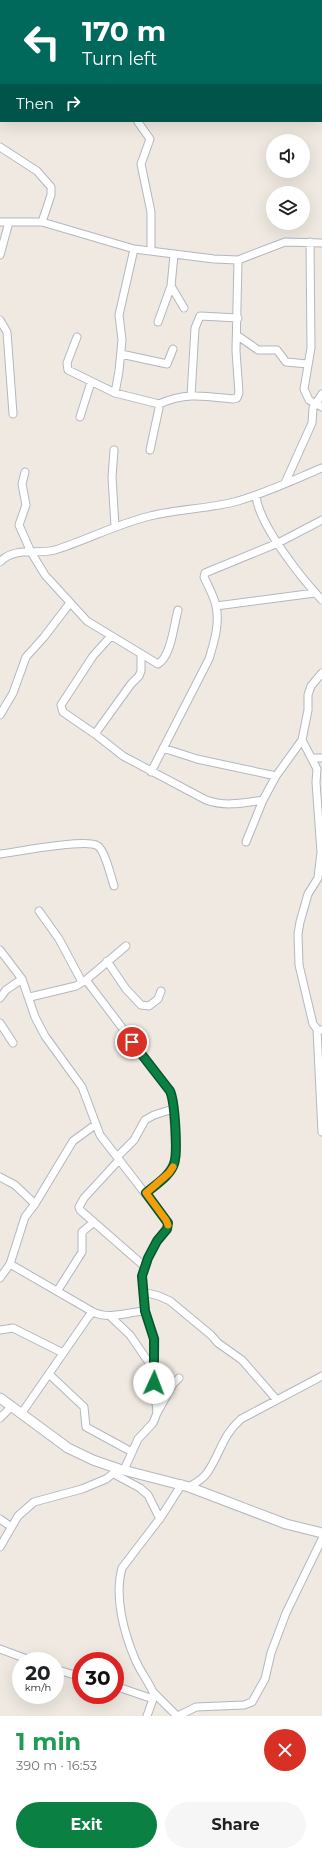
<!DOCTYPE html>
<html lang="en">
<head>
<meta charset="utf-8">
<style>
	:root { --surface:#fff; --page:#f6f6f6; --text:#202124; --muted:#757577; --accent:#0b8043 }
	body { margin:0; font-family:Montserrat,sans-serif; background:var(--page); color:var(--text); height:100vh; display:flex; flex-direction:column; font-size:15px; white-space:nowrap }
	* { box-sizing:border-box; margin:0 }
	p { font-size:13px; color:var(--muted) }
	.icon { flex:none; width:22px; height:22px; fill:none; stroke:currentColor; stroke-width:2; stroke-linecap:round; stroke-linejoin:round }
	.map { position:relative; height:1716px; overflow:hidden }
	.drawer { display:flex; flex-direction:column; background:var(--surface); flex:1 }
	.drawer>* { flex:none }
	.guide { position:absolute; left:0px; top:0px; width:322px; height:122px; box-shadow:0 4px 16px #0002; background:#00695c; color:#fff; overflow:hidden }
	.controls { position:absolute; left:266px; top:134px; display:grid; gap:8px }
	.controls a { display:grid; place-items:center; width:44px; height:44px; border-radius:50%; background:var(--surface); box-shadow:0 4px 16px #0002; font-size:20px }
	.speed { position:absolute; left:12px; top:1652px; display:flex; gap:8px; font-size:20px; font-weight:700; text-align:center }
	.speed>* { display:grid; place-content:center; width:52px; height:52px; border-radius:50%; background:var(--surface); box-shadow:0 4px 16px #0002; line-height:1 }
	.speed small { font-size:10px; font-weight:400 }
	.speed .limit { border:6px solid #d22; background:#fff; color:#111 }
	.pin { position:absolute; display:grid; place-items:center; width:34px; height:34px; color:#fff; margin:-17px; border:2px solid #fff; border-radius:50%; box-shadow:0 1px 4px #0007 }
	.me { position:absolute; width:44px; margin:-22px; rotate:2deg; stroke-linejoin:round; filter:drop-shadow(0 0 3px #0008) }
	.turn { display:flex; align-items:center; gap:14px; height:84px; padding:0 16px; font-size:18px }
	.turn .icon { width:52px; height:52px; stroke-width:2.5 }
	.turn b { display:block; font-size:28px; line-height:34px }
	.then { display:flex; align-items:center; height:38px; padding:0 16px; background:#0003; gap:8px; font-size:15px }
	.round { display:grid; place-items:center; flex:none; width:42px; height:42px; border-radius:21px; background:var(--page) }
	.head { display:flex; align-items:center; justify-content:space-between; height:68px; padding:0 16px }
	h1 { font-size:24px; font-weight:700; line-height:30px; color:#1e9e55 }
	.button { display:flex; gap:8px; margin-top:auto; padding:8px 16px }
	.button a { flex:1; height:46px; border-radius:24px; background:var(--accent); color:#fff; font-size:16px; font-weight:700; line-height:46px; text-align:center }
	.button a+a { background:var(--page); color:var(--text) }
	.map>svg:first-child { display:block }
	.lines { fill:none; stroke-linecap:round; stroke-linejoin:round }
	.minor-casing { stroke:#b4b7c1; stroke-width:9 }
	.tertiary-casing { stroke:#b4b7c1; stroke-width:11 }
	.minor { stroke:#fff; stroke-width:7 }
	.tertiary { stroke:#fff; stroke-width:9 }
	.route-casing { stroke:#07532c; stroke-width:10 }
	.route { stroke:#0b8043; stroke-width:7 }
	.slow { stroke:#f59e0b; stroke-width:7 }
</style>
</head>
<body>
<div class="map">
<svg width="322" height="1716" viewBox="0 0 322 1716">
	<rect width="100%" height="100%" fill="#efe9e1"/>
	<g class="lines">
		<!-- minor casing -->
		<g class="minor-casing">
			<path id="minor" d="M116 0 118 1
				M37 1V0
				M78 1V0
				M187 1V0
				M0 21H1
				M0 69 1 70
				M138 122 150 139 141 164 151 212V251
				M0 147 37 171 51 187V195L42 222
				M0 222H42L134 249 214 259 238 260 285 242 322 243
				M310 242 311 348 304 389 309 400 322 407
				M0 255 9 222
				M174 255 171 286 184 308
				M0 320 7 332 13 414
				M158 322 171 286
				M238 336 258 350H277L286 362 308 364
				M77 337 67 363 68 370 115 393 159 404V408L150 450
				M121 354 167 364 173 349
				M115 393 119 371 122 340 119 315 134 249
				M191 396 195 328 200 316 238 318
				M159 404C186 392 204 396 233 399L237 398 239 393 236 351 238 260
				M80 417 91 382
				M114 450 112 477 115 526
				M25 472 22 484 26 505 19 525 31 552 45 575 87 621 158 664C171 657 174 624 178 610
				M285 483 312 423 313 408 322 394
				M256 496C259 525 302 579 322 600
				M0 562C15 546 36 555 55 550 87 540 117 524 150 516 177 509 206 509 234 502 264 494 293 480 322 468
				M216 606 315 593
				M111 636 93 656 61 705 63 712 95 734 123 756 206 800C225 807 243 803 263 800
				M322 673 311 686 308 695V710L302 740 317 769 316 782 321 852 318 878 308 894 300 922 298 934 299 965 313 1024 317 1029 322 1030
				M0 715 13 693 26 657 44 637 70 603
				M95 734 131 684 139 676 141 671V655
				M163 748 197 759 276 776
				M312 758H322
				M151 772 209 659C214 642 220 624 216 606 214 596 208 586 204 577L205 573 278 543 322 520
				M246 842 263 800 276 776 302 740
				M0 854C17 852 86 838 98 846 105 851 111 877 114 886
				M39 911 59 939 82 982
				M0 950 22 979 35 1017 45 1036 82 1087 100 1135 168 1223 167 1229 157 1241 148 1258 142 1276 145 1311 155 1339 154 1383 157 1413 153 1423 138 1439 124 1470
				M107 961 126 989 141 1005 149 1006 158 999 161 991
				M86 980 170 1091 173 1101 176 1156C172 1173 159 1182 146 1193
				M30 997 76 986 86 980 126 946
				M0 998 6 990 22 979
				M0 1023 13 1043
				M317 1029 322 1132
				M117 1157 134 1140 145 1120 154 1115 173 1109
				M119 1160 84 1198 79 1207 80 1210 144 1266
				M0 1177 15 1185 35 1204
				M10 1264 93 1312
				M0 1278 10 1264 25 1217 35 1204 73 1141 95 1125
				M58 1290 82 1252V1232L94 1222
				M143 1292 159 1296 170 1301 211 1335 218 1343 242 1360 276 1399
				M111 1317 130 1335 154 1370
				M0 1330 13 1328 63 1353
				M49 1374 84 1407 86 1427 132 1452
				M157 1413 173 1384 179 1378
				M21 1414 89 1316 93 1312C110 1320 127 1312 145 1311
				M0 1418 11 1407
				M114 1474 140 1488 148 1495 160 1519
				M189 1487C196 1483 203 1479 207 1473 221 1453 221 1437 241 1419L322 1376
				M0 1519 10 1526
				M0 1547 18 1516 34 1502 82 1489 106 1479 119 1469
				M0 1649 32 1661
				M55 1669 81 1677
				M115 1686 153 1699
				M153 1692 177 1716
				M147 1716 153 1699V1692C148 1681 140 1671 135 1659 124 1633 114 1597 122 1568L161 1517 182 1484
				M178 1716 196 1707 244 1705 252 1702 265 1679 271 1653 286 1613 322 1539"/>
		</g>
		<!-- tertiary casing -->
		<g class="tertiary-casing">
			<path id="tertiary" d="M0 1398 68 1448 93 1460 119 1469 189 1487 286 1524 322 1533"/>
		</g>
		<!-- minor -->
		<use href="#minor" class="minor"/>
		<!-- tertiary -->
		<use href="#tertiary" class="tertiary"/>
	</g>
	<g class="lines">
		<!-- route casing -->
		<g class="route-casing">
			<path id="route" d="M132 1042 170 1091C175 1102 178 1153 174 1164 170 1176 155 1185 146 1193L168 1223 167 1229 157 1241 148 1258 142 1276 145 1311 154 1339V1383"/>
		</g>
		<!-- route -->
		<use href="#route" class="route"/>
		<!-- slow -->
		<path class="slow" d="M168 1225 166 1220 146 1193 169 1173 173 1167"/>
	</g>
</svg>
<div class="controls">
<a><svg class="icon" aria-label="sound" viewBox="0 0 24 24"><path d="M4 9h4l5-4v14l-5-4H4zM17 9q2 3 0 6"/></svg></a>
<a><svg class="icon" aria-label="layers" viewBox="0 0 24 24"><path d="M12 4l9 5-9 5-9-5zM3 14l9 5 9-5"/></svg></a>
</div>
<div class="speed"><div>20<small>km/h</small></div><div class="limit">30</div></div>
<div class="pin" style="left:132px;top:1042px;background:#d93025"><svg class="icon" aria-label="arrive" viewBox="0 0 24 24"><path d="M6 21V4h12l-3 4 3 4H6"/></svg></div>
<svg class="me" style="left:154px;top:1383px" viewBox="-20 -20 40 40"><circle r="19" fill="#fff"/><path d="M0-13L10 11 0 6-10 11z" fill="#0b8043"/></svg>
<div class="guide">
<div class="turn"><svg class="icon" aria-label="left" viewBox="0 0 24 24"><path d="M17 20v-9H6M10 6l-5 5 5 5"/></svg><div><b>170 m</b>Turn left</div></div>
<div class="then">Then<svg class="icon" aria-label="right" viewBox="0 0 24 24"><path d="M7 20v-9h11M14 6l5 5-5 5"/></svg></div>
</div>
</div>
<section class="drawer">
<div class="head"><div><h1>1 min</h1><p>390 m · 16:53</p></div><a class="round" style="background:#d93025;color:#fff"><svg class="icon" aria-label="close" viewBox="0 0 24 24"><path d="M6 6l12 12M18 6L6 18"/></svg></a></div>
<div class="button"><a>Exit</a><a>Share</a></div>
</section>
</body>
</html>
